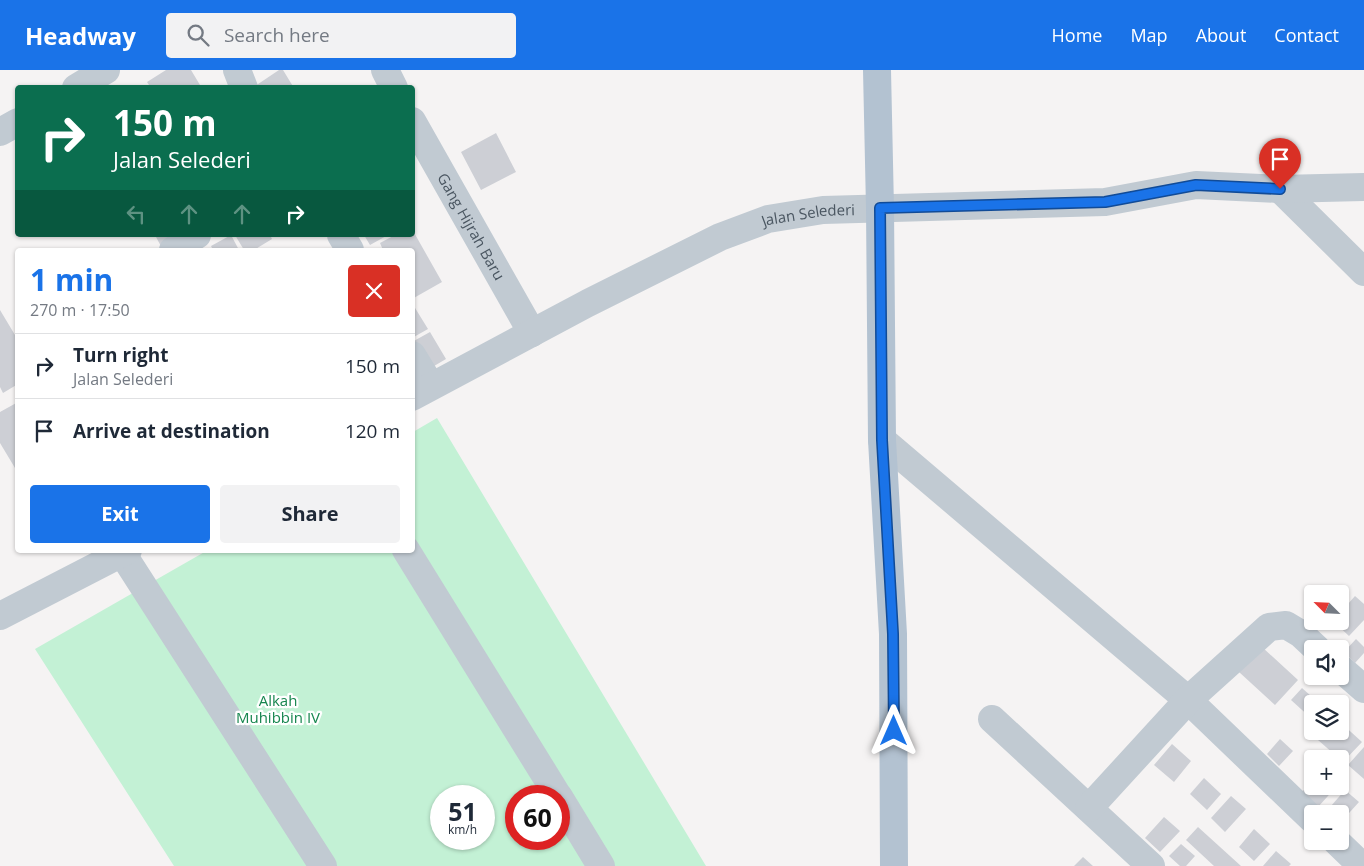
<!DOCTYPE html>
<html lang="en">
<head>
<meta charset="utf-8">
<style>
	:root { --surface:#fff; --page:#f2f2f3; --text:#1f2937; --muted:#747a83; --line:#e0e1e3; --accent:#1a73e8 }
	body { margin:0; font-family:"Open Sans",sans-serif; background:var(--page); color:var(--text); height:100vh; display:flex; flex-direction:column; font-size:19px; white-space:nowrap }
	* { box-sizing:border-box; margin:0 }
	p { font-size:16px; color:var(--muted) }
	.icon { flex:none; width:28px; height:28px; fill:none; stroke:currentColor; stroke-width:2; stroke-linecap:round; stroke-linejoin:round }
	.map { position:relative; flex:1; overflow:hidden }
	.drawer { position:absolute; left:15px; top:178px; width:400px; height:305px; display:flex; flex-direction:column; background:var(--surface); border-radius:5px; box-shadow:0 1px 4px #0004 }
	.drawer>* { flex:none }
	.banner { position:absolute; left:15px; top:15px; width:400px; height:152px; border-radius:5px; box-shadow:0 1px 4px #0004; background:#0b6e4f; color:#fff; overflow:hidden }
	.needle { width:32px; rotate:294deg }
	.controls { position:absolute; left:1304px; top:515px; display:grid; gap:10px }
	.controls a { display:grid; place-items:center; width:45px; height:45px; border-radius:5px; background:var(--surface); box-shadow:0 1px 4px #0004; font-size:25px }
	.speed { position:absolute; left:430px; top:715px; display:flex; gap:10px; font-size:25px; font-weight:700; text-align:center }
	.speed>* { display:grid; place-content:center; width:65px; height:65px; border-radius:50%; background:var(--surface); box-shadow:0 1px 4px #0004; line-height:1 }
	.speed small { font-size:12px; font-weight:400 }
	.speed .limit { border:8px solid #d22; background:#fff; color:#111 }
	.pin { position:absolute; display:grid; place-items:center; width:42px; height:42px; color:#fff; margin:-51px -21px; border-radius:50% 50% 50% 0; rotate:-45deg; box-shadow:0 0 5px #0007 }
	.pin .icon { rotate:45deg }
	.me { position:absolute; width:55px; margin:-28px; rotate:0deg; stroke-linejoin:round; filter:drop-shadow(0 0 4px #0008) }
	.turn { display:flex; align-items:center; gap:18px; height:105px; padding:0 15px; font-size:22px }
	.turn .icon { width:65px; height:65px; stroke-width:2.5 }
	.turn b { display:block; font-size:35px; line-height:42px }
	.lanes { display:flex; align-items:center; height:48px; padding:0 15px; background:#0003; justify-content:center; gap:25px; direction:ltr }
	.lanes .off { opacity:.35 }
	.round { display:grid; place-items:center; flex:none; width:52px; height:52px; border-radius:5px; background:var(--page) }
	.headline { display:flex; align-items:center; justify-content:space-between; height:85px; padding:0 15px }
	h1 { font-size:30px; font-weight:700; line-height:38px; color:var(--accent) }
	.cta { display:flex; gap:10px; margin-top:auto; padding:10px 15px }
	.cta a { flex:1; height:58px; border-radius:5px; background:var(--accent); color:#fff; font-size:20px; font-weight:700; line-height:58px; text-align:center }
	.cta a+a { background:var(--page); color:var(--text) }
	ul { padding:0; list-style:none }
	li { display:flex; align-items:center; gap:15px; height:65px; padding:0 15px; border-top:1px solid var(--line) }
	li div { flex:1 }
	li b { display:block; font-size:19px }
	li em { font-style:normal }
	header { display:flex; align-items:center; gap:30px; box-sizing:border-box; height:70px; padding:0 25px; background:var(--accent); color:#fff }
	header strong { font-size:24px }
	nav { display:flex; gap:28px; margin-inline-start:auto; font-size:18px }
	.search { width:350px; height:45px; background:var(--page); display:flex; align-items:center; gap:12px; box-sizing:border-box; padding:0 18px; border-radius:5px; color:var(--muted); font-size:19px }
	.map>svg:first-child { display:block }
	.green { fill:#c3f1d5; fill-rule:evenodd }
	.building { fill:#cdcfd5 }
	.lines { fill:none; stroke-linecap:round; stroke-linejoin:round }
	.minor { stroke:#c1cad2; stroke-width:28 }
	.major { stroke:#b3c2d1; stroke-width:28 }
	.route-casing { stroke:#114b97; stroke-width:12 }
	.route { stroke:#1a73e8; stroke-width:9 }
	.labels { text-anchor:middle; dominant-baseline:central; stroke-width:4.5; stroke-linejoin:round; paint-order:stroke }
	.street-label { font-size:15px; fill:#4a5661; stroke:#fff }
	.park-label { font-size:15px; fill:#17864f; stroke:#fff }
</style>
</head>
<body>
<header>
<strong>Headway</strong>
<div class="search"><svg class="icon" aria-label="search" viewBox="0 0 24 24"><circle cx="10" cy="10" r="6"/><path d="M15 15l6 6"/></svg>Search here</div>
<nav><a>Home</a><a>Map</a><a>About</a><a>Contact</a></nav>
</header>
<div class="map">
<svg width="1364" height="796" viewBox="0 0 1364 796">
	<rect width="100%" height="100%" fill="#f5f3f3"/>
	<!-- green -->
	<path class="green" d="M437 348 706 796H174L35 579 208 480H412L413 362ZM441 726H484V769H441ZM516 726H559V769H516Z"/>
	<!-- building -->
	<path class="building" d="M166 0H191L200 15 195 18H151L147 12Z
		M279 0H283L294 18H252Z
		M496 63 516 102 481 120 461 82Z
		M412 159 442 212 412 229V180H383L380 173 395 165H412Z
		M158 165H173L163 180 156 167Z
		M231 165 239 180H213L211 176Z
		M235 165H270L272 169 254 180H244Z
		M364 165H388L370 175Z
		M412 233 428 259 412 268Z
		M0 240 18 270V314L3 323 0 317Z
		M430 262 446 289 412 309V272Z
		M18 332V403L0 373V342Z
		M1355 526 1364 534V550L1349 566 1333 551H1340V543Z
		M1356 569 1364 577V583L1355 593 1344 582Z
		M1262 577 1298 610 1275 635 1239 602Z
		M1302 618 1320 634H1312V649L1291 630Z
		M1340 652 1362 672 1343 692 1318 670 1326 661H1340Z
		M1280 669 1293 681 1279 696 1267 684Z
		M1172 674 1191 691 1174 712 1154 695Z
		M1364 677V709L1348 695Z
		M1204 708 1221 724 1207 740 1190 724Z
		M1312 711V716H1337L1318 737 1302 722Z
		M1345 720 1359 732 1340 753V744H1324Z
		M1231 726 1246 739 1225 762 1211 748Z
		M1164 747 1180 761 1160 782 1145 768Z
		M1198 757 1241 796H1214L1186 770Z
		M1254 759 1270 774 1254 791 1239 777Z
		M1181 774 1195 786 1186 796H1180L1169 786Z
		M1276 781 1291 794 1289 796H1263Z
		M1083 787 1093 796H1074Z"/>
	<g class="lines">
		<!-- minor -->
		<g class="minor">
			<path d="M237 0 244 18"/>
			<path d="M385 0 394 18"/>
			<path d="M76 18 106 0"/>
			<path id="s1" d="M412 51 532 263"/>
			<path d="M0 62 18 52"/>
			<path d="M1280 119 1364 202"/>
			<path d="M341 165 350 180"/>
			<path d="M173 180 197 165"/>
			<path d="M412 285 431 316"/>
			<path id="s2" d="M412 327 588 233 720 167 768 149 823 140 1105 132 1196 115 1280 119 1364 117"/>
			<path d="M882 370 1188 630 1312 749"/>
			<path d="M406 480 558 726"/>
			<path d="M122 483 323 796"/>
			<path d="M0 546 128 480"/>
			<path d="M1340 598 1364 619"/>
			<path d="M992 649 1151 796"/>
			<path d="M559 727 601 796"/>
			<path d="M1089 738 1188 630 1269 557 1286 555 1301 564 1317 579"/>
			<path d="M1336 771 1362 796"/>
		</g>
		<!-- major -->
		<path class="major" d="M877 0 880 138 882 370 893 564 894 796"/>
	</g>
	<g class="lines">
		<!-- route casing -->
		<g class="route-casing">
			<path id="route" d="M894 661 893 564 882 370 880 138 1105 132 1196 115 1280 119"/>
		</g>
		<!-- route -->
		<use href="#route" class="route"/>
	</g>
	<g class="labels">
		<!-- street labels -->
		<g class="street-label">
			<text stroke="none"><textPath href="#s2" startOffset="439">Jalan Selederi</textPath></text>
			<text stroke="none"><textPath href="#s1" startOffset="121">Gang Hijrah Baru</textPath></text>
		</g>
		<!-- park labels -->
		<g class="park-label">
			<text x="278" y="630">Alkah<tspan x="278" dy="17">Muhibbin IV</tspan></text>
		</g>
	</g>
</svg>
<div class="controls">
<a><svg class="needle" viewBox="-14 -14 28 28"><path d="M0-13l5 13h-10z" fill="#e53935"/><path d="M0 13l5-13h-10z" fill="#747a83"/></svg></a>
<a><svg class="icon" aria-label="sound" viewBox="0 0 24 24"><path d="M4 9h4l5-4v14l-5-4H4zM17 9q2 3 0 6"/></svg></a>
<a><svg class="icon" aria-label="layers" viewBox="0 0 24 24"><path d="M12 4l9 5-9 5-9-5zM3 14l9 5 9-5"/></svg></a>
<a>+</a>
<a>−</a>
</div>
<div class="speed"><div>51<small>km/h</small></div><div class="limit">60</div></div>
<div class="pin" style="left:1280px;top:119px;background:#d93025"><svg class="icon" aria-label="arrive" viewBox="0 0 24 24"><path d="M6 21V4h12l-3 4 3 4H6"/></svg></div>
<svg class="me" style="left:894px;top:661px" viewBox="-20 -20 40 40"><path d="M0-17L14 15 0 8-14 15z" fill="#1a73e8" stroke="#fff" stroke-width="4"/></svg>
<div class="banner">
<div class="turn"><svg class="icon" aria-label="right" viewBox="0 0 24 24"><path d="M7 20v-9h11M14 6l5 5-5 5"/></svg><div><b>150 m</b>Jalan Selederi</div></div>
<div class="lanes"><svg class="icon off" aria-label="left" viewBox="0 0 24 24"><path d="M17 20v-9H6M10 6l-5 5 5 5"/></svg><svg class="icon off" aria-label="ahead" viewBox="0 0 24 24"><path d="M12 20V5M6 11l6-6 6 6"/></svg><svg class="icon off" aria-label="ahead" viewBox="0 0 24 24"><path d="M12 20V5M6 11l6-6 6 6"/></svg><svg class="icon" aria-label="right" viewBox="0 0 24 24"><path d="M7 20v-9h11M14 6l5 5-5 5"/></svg></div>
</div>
<section class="drawer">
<div class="headline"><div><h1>1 min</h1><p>270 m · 17:50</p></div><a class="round" style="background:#d93025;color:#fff"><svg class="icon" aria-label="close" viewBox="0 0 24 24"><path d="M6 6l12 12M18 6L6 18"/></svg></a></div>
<ul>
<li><svg class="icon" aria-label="right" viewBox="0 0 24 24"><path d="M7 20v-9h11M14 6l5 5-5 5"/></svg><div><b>Turn right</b><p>Jalan Selederi</p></div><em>150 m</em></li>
<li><svg class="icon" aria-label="arrive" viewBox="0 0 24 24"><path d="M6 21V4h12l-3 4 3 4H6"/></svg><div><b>Arrive at destination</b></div><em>120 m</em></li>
</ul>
<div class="cta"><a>Exit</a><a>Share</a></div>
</section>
</div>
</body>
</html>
